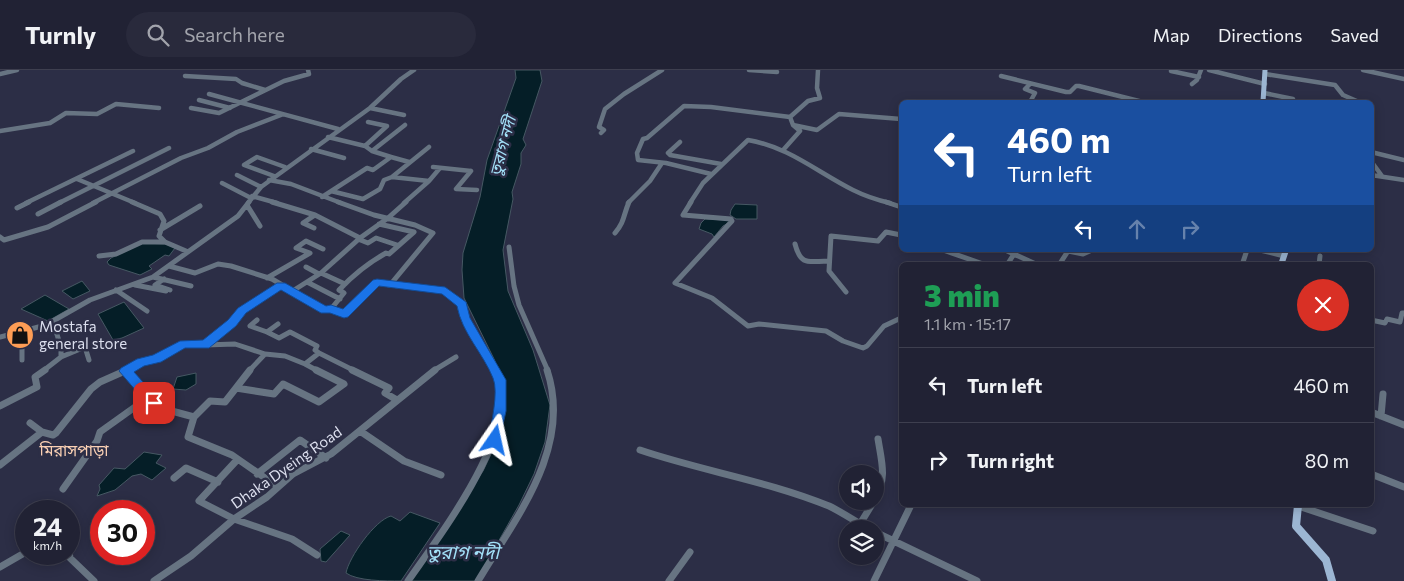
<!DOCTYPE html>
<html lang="en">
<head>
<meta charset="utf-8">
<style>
	:root { --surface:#212234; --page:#292a3c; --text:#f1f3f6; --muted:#a2a4ac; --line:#3e3f4f }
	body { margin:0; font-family:Commissioner,"Noto Sans Bengali",sans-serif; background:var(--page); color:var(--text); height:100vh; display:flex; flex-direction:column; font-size:19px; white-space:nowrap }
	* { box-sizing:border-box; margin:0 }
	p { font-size:16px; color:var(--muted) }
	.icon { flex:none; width:28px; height:28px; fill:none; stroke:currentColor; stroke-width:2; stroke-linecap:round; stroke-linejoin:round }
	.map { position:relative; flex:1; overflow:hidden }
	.drawer { position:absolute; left:899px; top:192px; width:475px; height:245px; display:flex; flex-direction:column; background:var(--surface); border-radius:8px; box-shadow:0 2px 12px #0003,0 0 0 1px var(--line) }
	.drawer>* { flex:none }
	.top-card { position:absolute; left:899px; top:30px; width:475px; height:152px; border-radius:8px; box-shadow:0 2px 12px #0003,0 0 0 1px var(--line); background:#1a4fa0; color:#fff; overflow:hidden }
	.fabs { position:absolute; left:839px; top:395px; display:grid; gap:10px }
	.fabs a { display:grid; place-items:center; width:45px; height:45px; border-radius:50%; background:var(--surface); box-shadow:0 2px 12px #0003,0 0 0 1px var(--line); font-size:25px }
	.speed { position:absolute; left:15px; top:430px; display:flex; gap:10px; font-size:25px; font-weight:700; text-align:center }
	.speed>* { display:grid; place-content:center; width:65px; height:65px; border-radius:50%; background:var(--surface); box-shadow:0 2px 12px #0003,0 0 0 1px var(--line); line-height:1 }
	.speed small { font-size:12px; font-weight:400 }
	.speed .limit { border:8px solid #d22; background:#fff; color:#111 }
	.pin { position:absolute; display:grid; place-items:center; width:42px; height:42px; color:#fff; margin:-21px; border-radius:10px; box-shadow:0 2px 8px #0006 }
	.me { position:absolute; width:55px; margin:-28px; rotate:11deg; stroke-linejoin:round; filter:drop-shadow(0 0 4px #0008) }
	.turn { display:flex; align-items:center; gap:18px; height:105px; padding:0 25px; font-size:22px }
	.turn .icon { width:65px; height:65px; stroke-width:2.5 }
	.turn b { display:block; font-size:35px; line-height:42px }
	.lanes { display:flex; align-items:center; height:48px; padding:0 25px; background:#0003; justify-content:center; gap:25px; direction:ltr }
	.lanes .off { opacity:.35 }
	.round { display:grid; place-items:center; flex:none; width:52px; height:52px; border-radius:26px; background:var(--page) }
	.headline { display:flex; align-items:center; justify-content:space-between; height:85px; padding:0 25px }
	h1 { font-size:30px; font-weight:800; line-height:38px; color:#1e9e55 }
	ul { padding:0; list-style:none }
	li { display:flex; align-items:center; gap:15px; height:75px; padding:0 25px; border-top:1px solid var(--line) }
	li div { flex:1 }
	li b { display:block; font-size:19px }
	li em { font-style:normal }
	header { display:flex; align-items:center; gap:30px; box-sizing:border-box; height:70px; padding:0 25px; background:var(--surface); border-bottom:1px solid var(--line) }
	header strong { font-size:24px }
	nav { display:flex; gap:28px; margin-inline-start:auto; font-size:18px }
	.search { width:350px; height:45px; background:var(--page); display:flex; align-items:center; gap:12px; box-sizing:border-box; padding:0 18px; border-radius:28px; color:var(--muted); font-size:19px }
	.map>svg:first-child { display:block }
	.water { fill:#051e27; stroke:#465863 }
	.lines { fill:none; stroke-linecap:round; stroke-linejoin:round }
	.minor-far2 { stroke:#677482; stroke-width:4.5 }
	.minor-far1 { stroke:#677482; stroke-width:5 }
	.minor { stroke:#677482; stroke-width:7 }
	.major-far2 { stroke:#9cb6d3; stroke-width:5 }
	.major-far1 { stroke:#9cb6d3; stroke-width:6 }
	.major { stroke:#9cb6d3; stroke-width:8 }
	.route { fill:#1a73e8; stroke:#114b97 }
	.labels { text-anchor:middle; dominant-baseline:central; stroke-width:5; stroke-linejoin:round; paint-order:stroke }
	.poi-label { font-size:15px; fill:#dcdfee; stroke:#2c2e46; text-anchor:start }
	.street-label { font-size:15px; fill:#dcdfee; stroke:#2c2e46 }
	.water-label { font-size:16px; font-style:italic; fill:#a3e1f9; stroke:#2c2e46 }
	.neighbourhood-label { font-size:16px; fill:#fad0b4; stroke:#2c2e46 }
	.near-water-label { font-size:19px; font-style:italic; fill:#a3e1f9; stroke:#2c2e46 }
</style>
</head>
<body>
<header>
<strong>Turnly</strong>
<div class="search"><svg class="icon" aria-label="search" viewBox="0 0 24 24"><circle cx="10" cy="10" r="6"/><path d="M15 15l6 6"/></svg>Search here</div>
<nav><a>Map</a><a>Directions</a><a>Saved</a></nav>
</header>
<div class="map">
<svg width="1404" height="511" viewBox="0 0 1404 511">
	<rect width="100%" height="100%" fill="#2c2e46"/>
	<!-- water -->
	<path class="water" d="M515 0H540L542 11 523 69 526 75 521 83V94L512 122 513 129 503 180 508 221 533 280 550 335 545 372 534 404 519 435 476 511H410L483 401 495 376 504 333V320L501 307 494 289 464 228 462 200 463 183 480 127 487 90 516 8Z
		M735 134 757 135V149H736L730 145 731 140Z
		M705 149 728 150 730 152 723 156 714 167 712 164 699 159 701 153Z
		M143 173 166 174 175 178 169 186 165 185 149 196 152 199 140 205 109 195 107 192 111 188Z
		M82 211 90 221 73 229 62 221Z
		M45 225 69 239 48 251 21 239Z
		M124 232 144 258 122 268 113 270 98 244Z
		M196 303V314L186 320 173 319 177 307Z
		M144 382 162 385 156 393 166 398 152 410 141 404 132 406 115 420 97 426 100 419 99 415 114 398 125 399Z
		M410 442 440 453 401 511C385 511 357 511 346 503 349 487 375 450 391 446L400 451Z
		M341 461 350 465 326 492 321 491 320 479Z"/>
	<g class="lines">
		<!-- minor-far2 -->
		<path class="minor-far2" d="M749 0 777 2
			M1209 0 1265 14
			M1363 0 1404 9
			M1171 1 1199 7
			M0 4 17 0
			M1265 4 1335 15 1343 25 1359 32
			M185 6 236 9 242 13 265 20
			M1001 6 1066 22H1070L1076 16H1079L1143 32
			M1030 14 1025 19 1035 23 1030 32
			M1192 14 1197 10 1201 0
			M1264 23 1293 29
			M209 24 338 59
			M199 30 230 38
			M191 38 219 43 284 11 309 4 308 0
			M370 38 404 45
			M368 52 387 56 365 76 372 81
			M793 55 817 60 839 44 901 49
			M0 61 50 53 66 43 97 44 116 34 159 38
			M601 63 604 60 599 57 605 39 624 24 662 0
			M328 67 365 76
			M680 72 668 83 670 85 721 94
			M429 77 392 107 429 111
			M311 79 344 88
			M784 79 800 61 793 55 790 47 808 31 820 28 817 18 818 0
			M1371 82 1404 90
			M391 87 409 92
			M1371 91 1382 106
			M433 97 471 101
			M471 101 456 119 477 120
			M711 104 666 93 638 90 637 83 643 69 647 68 684 36 711 37 790 47
			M237 105 261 117
			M1371 105 1404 110
			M274 106 244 95 257 87 285 97
			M77 109 135 133
			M269 110 291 114 341 133
			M222 113 251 128
			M331 121 363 129 380 119 384 110 392 107
			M252 126 277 133
			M322 127 367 98 373 100 391 87 372 81 405 55
			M26 133 133 81
			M59 133 169 78
			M93 133 181 88 208 78 237 62 281 45
			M248 133 261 117 370 38 401 9 414 0
			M404 133 429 111 440 98
			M628 133 650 111 662 93
			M690 133 703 113 748 70C789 77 817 102 853 120 865 126 877 130 890 133"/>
		<!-- minor-far1 -->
		<path class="minor-far1" d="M132 132 160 144 164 151 159 166 165 172 186 181
			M272 132 315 145
			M691 132 683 145 731 149 732 151 675 213 712 228 748 256 759 254 826 261 843 271 863 278 867 276 884 256 901 248
			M886 132 901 137
			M247 135 260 156
			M17 138 29 132
			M38 144 61 132
			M314 158 303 153 315 145 360 168
			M160 160 200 136
			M615 163C625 151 623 146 629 132
			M0 167 4 170 48 157 96 132
			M358 169 368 173 376 168 397 175
			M795 174C801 197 809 191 829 191
			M509 177 514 216 519 235 548 301
			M943 180 986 195
			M1005 180 1038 195
			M1260 180 1284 186
			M99 186 116 184 142 172H165
			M1007 195 1014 184
			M1059 195 1068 181 1083 184 1092 180
			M1242 195 1247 180
			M1319 195 1320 186
			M169 196 195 203 218 194 231 196 272 209 325 240 331 239 345 244 377 213 390 215 433 163 415 155 374 145 338 132
			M306 197 319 204
			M321 203 345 214
			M153 207 191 216
			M267 208 310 183 296 178 306 171 323 179
			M164 209 155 215 170 220
			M307 212 340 229
			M135 215 166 221
			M390 215 445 221 462 234 470 257 496 301
			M116 220 147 241
			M291 222 321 203 360 168 388 148 406 132
			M846 222 829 201 831 166 878 171 886 162 901 165
			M331 239 344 223 339 220C353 205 368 193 386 183L389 184 414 162 379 154
			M257 250 250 256 267 262
			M1371 250 1385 253 1387 249 1400 252 1402 243H1404
			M53 252 61 277V287
			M278 254 267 262 279 268 290 262 317 276 315 280 319 283
			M22 263V290
			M0 267 46 255 90 230 153 207 238 146 249 132
			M205 275 235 274 265 284
			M43 301 61 287 85 277 89 290
			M124 301 141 293 157 289 184 274 205 275 232 253 242 240 281 215
			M249 301 265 284 285 286 305 294
			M318 301 305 294 319 283 355 301
			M433 301 456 287"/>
		<!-- minor -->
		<path class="minor" d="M352 300 389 318 385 323 397 330
			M125 301 154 333 168 340 194 347 188 367 232 385 278 417
			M236 318 250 300
			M0 336 37 317 35 307 45 300
			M1371 342 1404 355
			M1381 346 1383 324
			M194 347 210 331 225 332 236 318 274 324 283 314 319 332 344 314 316 300
			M30 353 42 362
			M360 361 404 391 441 405
			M640 380C702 401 768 411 829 436 842 442 856 452 869 459
			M237 390 199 431 234 449 292 469 317 485
			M0 395 42 362 53 365 56 363 91 319 100 312 127 300
			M257 404 300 370 326 388
			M1371 404 1404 417
			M174 408 186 398 218 412
			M63 419 97 371 100 362 149 327
			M875 430C887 407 882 394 878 369
			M1298 436 1373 461
			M860 454 874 431
			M875 462 977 511
			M69 481 70 488 94 511
			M0 497 26 482
			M154 511 191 486 234 449 267 427 293 404 331 384 435 300
			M408 511C439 466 526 355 495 300
			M478 511C516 447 573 378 547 300
			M669 511 690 482
			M874 511 911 435"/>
		<!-- major-far2 -->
		<path class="major-far2" d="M1263 32 1265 0"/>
		<!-- major-far1 -->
		<path class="major-far1" d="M1281 195 1286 180"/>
		<!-- major -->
		<path class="major" d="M1298 435 1296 456 1326 490 1332 511"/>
	</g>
	<!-- route -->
	<path class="route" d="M377 209 445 217 466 232 470 248 506 310V341L499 373 495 375 490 373 488 370C491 355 499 322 493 308 483 283 462 263 457 236L442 224 379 216 348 247 344 248 330 243H321L281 220 246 243 236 256 209 278H185L161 292 144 296 134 302 159 330 161 333 159 337H150L119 301 121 298 137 289 153 285 180 271 203 270 228 250 238 238 277 213H285L326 236 331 235 343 239 373 210Z"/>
	<!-- icons -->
	<defs>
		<g id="shop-disc" transform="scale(1.4375)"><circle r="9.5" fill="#fd9d55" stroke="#2c2e46"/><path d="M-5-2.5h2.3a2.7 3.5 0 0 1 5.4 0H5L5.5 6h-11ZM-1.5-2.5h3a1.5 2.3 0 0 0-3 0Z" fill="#111"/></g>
	</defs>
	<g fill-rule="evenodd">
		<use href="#shop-disc" x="20" y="265"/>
	</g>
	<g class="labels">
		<!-- poi labels -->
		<g class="poi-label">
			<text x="39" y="256">Mostafa<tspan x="39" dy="17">general store</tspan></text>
		</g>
		<!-- street labels -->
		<g class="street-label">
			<text transform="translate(286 397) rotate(-35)">Dhaka Dyeing Road</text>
		</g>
		<!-- water labels -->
		<g class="water-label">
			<text transform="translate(502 76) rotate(-75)">তুরাগ নদী</text>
		</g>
		<!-- neighbourhood labels -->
		<g class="neighbourhood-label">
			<text x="74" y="379">মিরাসপাড়া</text>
		</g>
		<!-- near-water labels -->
		<g class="near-water-label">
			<text x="463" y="481">তুরাগ নদী</text>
		</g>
	</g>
</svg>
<div class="fabs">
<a><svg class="icon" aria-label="sound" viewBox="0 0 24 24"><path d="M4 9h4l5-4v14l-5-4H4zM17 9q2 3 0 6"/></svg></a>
<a><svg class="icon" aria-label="layers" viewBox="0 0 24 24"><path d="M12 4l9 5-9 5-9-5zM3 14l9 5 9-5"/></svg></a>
</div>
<div class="speed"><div>24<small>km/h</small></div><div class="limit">30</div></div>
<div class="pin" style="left:154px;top:333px;background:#d93025"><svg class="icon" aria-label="arrive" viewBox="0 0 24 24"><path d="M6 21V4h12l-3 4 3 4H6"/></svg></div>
<svg class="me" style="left:495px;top:370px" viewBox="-20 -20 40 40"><path d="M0-17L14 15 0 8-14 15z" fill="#1a73e8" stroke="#fff" stroke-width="4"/></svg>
<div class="top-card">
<div class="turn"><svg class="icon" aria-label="left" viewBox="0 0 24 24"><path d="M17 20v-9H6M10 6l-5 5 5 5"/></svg><div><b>460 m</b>Turn left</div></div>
<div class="lanes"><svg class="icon" aria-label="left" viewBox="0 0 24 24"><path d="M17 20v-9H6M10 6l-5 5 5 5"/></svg><svg class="icon off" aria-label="ahead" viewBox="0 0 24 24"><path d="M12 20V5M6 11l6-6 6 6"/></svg><svg class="icon off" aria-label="right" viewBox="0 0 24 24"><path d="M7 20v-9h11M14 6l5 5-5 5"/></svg></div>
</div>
<section class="drawer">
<div class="headline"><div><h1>3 min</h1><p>1.1 km · 15:17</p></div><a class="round" style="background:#d93025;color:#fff"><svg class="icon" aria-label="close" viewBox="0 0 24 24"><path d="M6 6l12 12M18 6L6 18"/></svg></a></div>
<ul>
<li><svg class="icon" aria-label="left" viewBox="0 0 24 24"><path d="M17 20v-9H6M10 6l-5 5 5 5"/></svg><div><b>Turn left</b></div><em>460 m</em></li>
<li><svg class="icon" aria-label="right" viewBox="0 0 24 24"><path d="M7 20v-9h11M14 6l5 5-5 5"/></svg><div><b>Turn right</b></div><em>80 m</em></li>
</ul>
</section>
</div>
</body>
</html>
